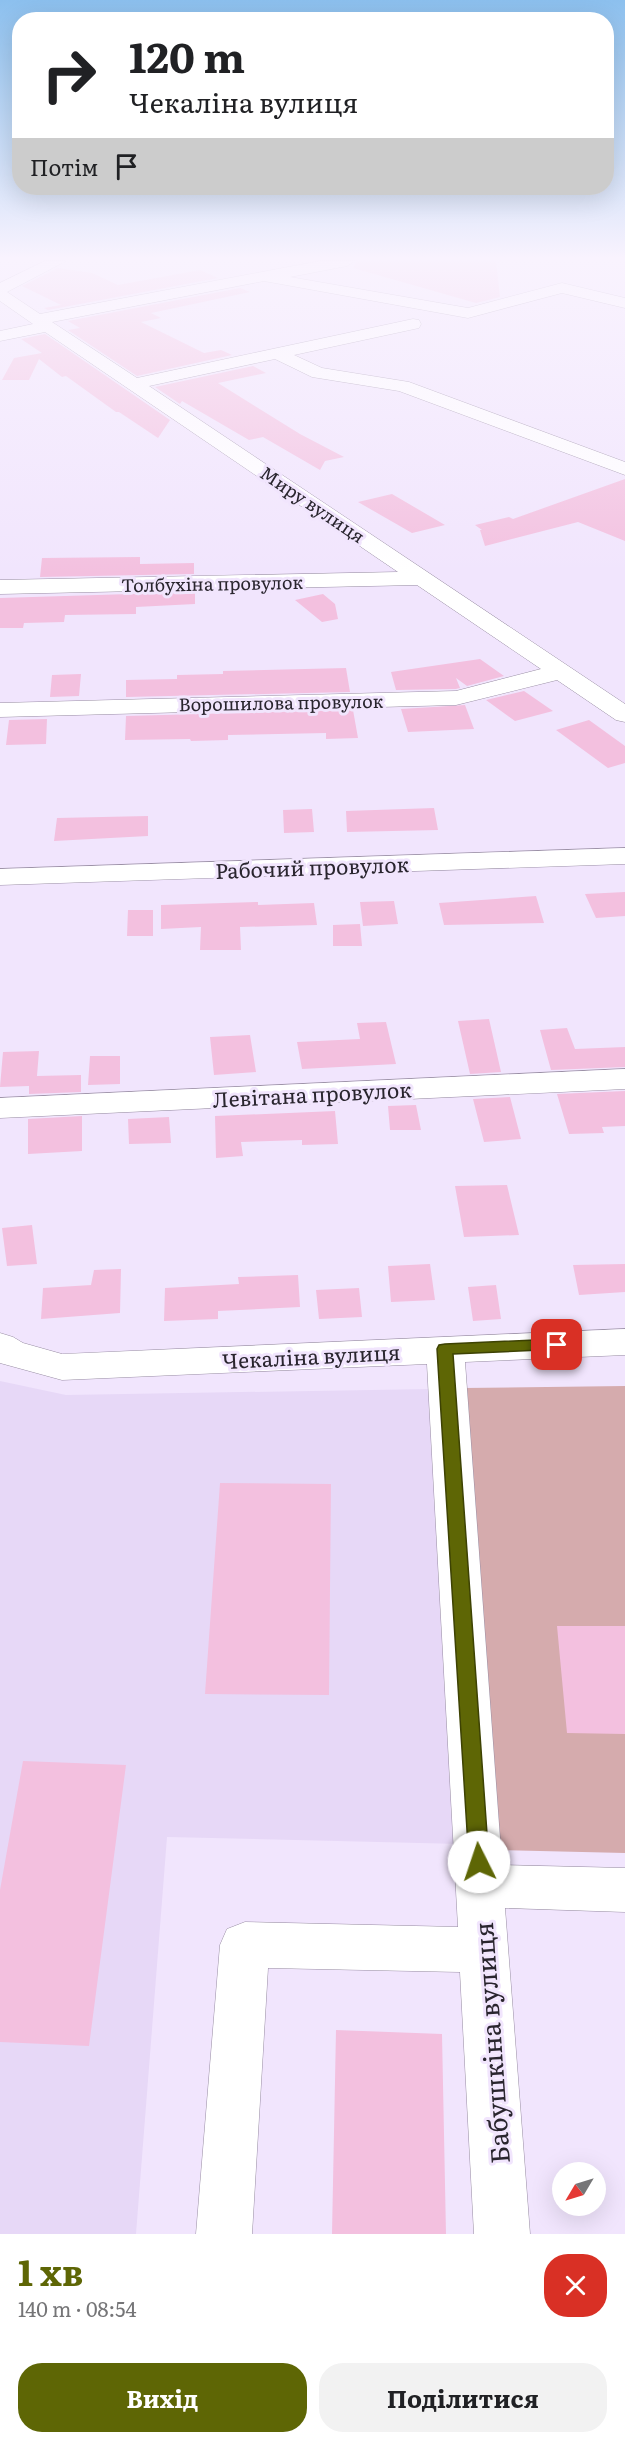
<!DOCTYPE html>
<html lang="uk">
<head>
<meta charset="utf-8">
<style>
	:root { --surface:#fff; --page:#f2f2f2; --text:#202124; --muted:#757577; --accent:#5e6605 }
	body { margin:0; font-family:Literata,serif; background:var(--page); color:var(--text); height:100vh; display:flex; flex-direction:column; font-size:22px; white-space:nowrap }
	* { box-sizing:border-box; margin:0 }
	p { font-size:20px; color:var(--muted) }
	.icon { flex:none; width:33px; height:33px; fill:none; stroke:currentColor; stroke-width:2; stroke-linecap:round; stroke-linejoin:round }
	.map { position:relative; height:2234px; overflow:hidden }
	.details { display:flex; flex-direction:column; background:var(--surface); flex:1 }
	.details>* { flex:none }
	.top-card { position:absolute; left:12px; top:12px; width:602px; height:183px; border-radius:24px; box-shadow:0 6px 24px #0002; background:#fff; color:var(--text); overflow:hidden }
	.needle { width:39px; rotate:232deg }
	.fabs { position:absolute; left:552px; top:2162px; display:grid; gap:12px }
	.fabs a { display:grid; place-items:center; width:54px; height:54px; border-radius:50%; background:var(--surface); box-shadow:0 6px 24px #0002; font-size:30px }
	.pin { position:absolute; display:grid; place-items:center; width:51px; height:51px; color:#fff; margin:-26px; border-radius:12px; box-shadow:0 3px 9px #0006 }
	.me { position:absolute; width:66px; margin:-33px; rotate:356deg; stroke-linejoin:round; filter:drop-shadow(0 0 4px #0008) }
	.turn { display:flex; align-items:center; gap:21px; height:126px; padding:0 18px; font-size:27px }
	.turn .icon { width:78px; height:78px; stroke-width:2.5 }
	.turn b { display:block; font-size:42px; line-height:51px }
	.then { display:flex; align-items:center; height:57px; padding:0 18px; background:#0003; gap:12px; font-size:22px }
	.round { display:grid; place-items:center; flex:none; width:63px; height:63px; border-radius:24px; background:var(--page) }
	.overview { display:flex; align-items:center; justify-content:space-between; height:102px; padding:0 18px }
	h1 { font-size:36px; font-weight:700; line-height:45px; color:var(--accent) }
	.primary-button { display:flex; gap:12px; margin-top:auto; padding:12px 18px }
	.primary-button a { flex:1; height:69px; border-radius:24px; background:var(--accent); color:#fff; font-size:24px; font-weight:700; line-height:69px; text-align:center }
	.primary-button a+a { background:var(--page); color:var(--text) }
	.map>svg:first-child { display:block }
	.built { fill:#e7d8f7 }
	.green { fill:#d5abad }
	.building { fill:#f3c0df }
	.lines { fill:none; stroke-linecap:round; stroke-linejoin:round }
	.minor-casing { stroke:#988da3; stroke-width:1 }
	.minor { fill:#fff; fill-rule:evenodd }
	.route { fill:#5e6605; stroke:#3d4203; stroke-width:1.5 }
	.labels { text-anchor:middle; dominant-baseline:central; stroke-width:6; stroke-linejoin:round; paint-order:stroke }
	.far-street-label { font-size:18px; fill:#29252e; stroke:#f1e5fd }
	.street-label { font-size:21px; fill:#29252e; stroke:#f1e5fd }
	.near-street-label { font-size:26px; fill:#29252e; stroke:#f1e5fd }
</style>
</head>
<body>
<div class="map">
<svg width="625" height="2234" viewBox="0 0 625 2234">
	<rect width="100%" height="100%" fill="#f1e5fd"/>
	<!-- built -->
	<path class="built" d="M0 1381 66 1395 430 1389 461 1844 167 1837 136 2234H0Z"/>
	<!-- green -->
	<path class="green" d="M625 1386V1853L492 1850 464 1388Z"/>
	<!-- building -->
	<path class="building" d="M357 261H496L500 297 476 303 353 268Z
		M58 268 92 273 118 285 200 270 218 278 48 310 44 308 61 305 22 286Z
		M240 288 250 292 151 313 161 318 141 322 204 353 221 350 232 355 137 376 68 330 80 328 68 321Z
		M45 334 170 420 158 438 119 412H116L66 376 62 377 39 359 29 380H2L14 358 42 353 21 339Z
		M253 366 266 373 218 383 300 434 344 457 325 461 320 470 263 437 249 440 182 401 180 404 155 387Z
		M625 479V541L578 522 485 546 480 530H482L475 525 509 517 513 519Z
		M392 494 445 525 412 533 358 502Z
		M140 557V564L194 563V574L40 577 42 558Z
		M195 592V604L136 607V614L65 615 64 622 24 623 23 628H0V598Z
		M323 594 335 604 338 619 322 622 295 600Z
		M480 659 504 676 467 686 456 678 460 688 456 689 396 690 391 672Z
		M346 668 350 692 126 697V680L177 679V675L223 674V671Z
		M81 674 79 696 50 697 52 675Z
		M524 691 553 711 515 721 486 700Z
		M465 705 474 729 408 732 401 709Z
		M353 710 358 738 326 739V733L228 735V740L191 741 190 739 125 740 126 716Z
		M47 719 46 744 6 745 9 720Z
		M589 720 625 746V763L608 768 556 730Z
		M434 808 438 830 347 832 346 811Z
		M312 809 314 832 284 833 283 810Z
		M148 816V836L54 841 57 818Z
		M625 892V916L596 918 585 894Z
		M536 896 544 923 444 925 439 903Z
		M394 901 398 924 363 926 360 902Z
		M258 902V905L314 903 317 925 240 927 241 950H200L201 927 161 929V905Z
		M128 910H153V936H127Z
		M360 924 362 946H333V925Z
		M489 1019 501 1072 470 1074 458 1021Z
		M386 1022 396 1064 302 1069 297 1042 360 1039 357 1023Z
		M567 1028 575 1049 625 1047V1067L551 1070 540 1030Z
		M250 1035 256 1072 214 1075 210 1037Z
		M39 1051 37 1076 81 1075V1092L29 1094V1086L0 1087 3 1052Z
		M90 1056H120V1084L88 1085Z
		M625 1091V1126L602 1127 604 1133 569 1134 557 1094Z
		M510 1097 521 1139 484 1142 473 1099Z
		M416 1105 421 1130H390L388 1106Z
		M335 1111 338 1144 302 1145V1140L241 1142 243 1156 216 1158 215 1116Z
		M82 1116V1151L28 1154V1119Z
		M169 1117 171 1143 129 1144 128 1119Z
		M507 1185 519 1235 464 1237 455 1186Z
		M32 1225 37 1264 7 1266 2 1228Z
		M430 1264 435 1300 391 1302 388 1266Z
		M625 1264V1292L579 1295 573 1265Z
		M121 1269 120 1313 41 1319 43 1288 91 1285 94 1270Z
		M298 1275 300 1307 218 1311V1319L164 1321 165 1288 239 1284 238 1277Z
		M496 1285 501 1319 473 1321 468 1287Z
		M359 1288 362 1317 319 1319 316 1290Z
		M220 1483 331 1484 329 1695 205 1694Z
		M557 1626H625V1734L567 1733Z
		M23 1761 126 1765 89 2046 0 2042V1890Z
		M336 2030 442 2034 446 2234H332Z"/>
	<g class="lines">
		<!-- minor casing -->
		<g class="minor-casing">
			<path id="minor" d="M45 261H66L7 292 40 314 320 261H355L347 266 290 277 468 308 562 283 625 298V308L562 293 468 318 264 281 52 322 137 378 413 319 419 320 421 324 419 328 294 355 322 368 409 382 625 462V475L399 391 312 377 275 359 149 386 625 704V722L616 720 557 680 456 705 0 717V703L456 691 541 669 417 585 0 594V580L398 572 45 332 0 341V331L33 324 0 301V283Z
				M625 848V864L0 885V869Z
				M625 1069V1089L0 1118V1098Z
				M625 1329V1355L465 1362 502 1865 625 1868V1912L505 1908 530 2234H474L460 1972 268 1968 252 2234H196L220 1945 227 1929 245 1922 458 1927 427 1364 62 1380 0 1363V1333L13 1337 23 1343 62 1354Z"/>
		</g>
		<!-- minor -->
		<use href="#minor" class="minor"/>
	</g>
	<!-- sky -->
	<linearGradient id="sky" x2="0" y2="1"><stop stop-color="#8cc0ee"/><stop offset="0.45" stop-color="#f9f3fe"/><stop offset="1" stop-color="#f9f3fe" stop-opacity="0"/></linearGradient>
	<rect width="625" height="574" fill="url(#sky)"/>
	<!-- route -->
	<path class="route" d="M557 1339 563 1341 565 1345 563 1349 453 1354 489 1862 486 1869 479 1871 472 1869 469 1862 437 1349 439 1345 445 1344Z"/>
	<g class="labels">
		<!-- far-street labels -->
		<g class="far-street-label">
			<text transform="translate(313 504) rotate(34)">Миру вулиця</text>
			<text transform="translate(212 583) rotate(-1)">Толбухіна провулок</text>
			<text transform="translate(281 702) rotate(-1)">Ворошилова провулок</text>
		</g>
		<!-- street labels -->
		<g class="street-label">
			<text transform="translate(312 866) rotate(-2)">Рабочий провулок</text>
			<text transform="translate(312 1093) rotate(-3)">Левітана провулок</text>
			<text transform="translate(311 1355) rotate(-3)">Чекаліна вулиця</text>
		</g>
		<!-- near-street labels -->
		<g class="near-street-label">
			<text transform="translate(490 2043) rotate(-94)">Бабушкіна вулиця</text>
		</g>
	</g>
</svg>
<div class="fabs">
<a><svg class="needle" viewBox="-14 -14 28 28"><path d="M0-13l5 13h-10z" fill="#e53935"/><path d="M0 13l5-13h-10z" fill="#757577"/></svg></a>
</div>
<div class="pin" style="left:557px;top:1345px;background:#d93025"><svg class="icon" aria-label="arrive" viewBox="0 0 24 24"><path d="M6 21V4h12l-3 4 3 4H6"/></svg></div>
<svg class="me" style="left:479px;top:1862px" viewBox="-20 -20 40 40"><circle r="19" fill="#fff"/><path d="M0-13L10 11 0 6-10 11z" fill="#5e6605"/></svg>
<div class="top-card">
<div class="turn"><svg class="icon" aria-label="right" viewBox="0 0 24 24"><path d="M7 20v-9h11M14 6l5 5-5 5"/></svg><div><b>120 m</b>Чекаліна вулиця</div></div>
<div class="then">Потім<svg class="icon" aria-label="arrive" viewBox="0 0 24 24"><path d="M6 21V4h12l-3 4 3 4H6"/></svg></div>
</div>
</div>
<section class="details">
<div class="overview"><div><h1>1 хв</h1><p>140 m · 08:54</p></div><a class="round" style="background:#d93025;color:#fff"><svg class="icon" aria-label="close" viewBox="0 0 24 24"><path d="M6 6l12 12M18 6L6 18"/></svg></a></div>
<div class="primary-button"><a>Вихід</a><a>Поділитися</a></div>
</section>
</body>
</html>
